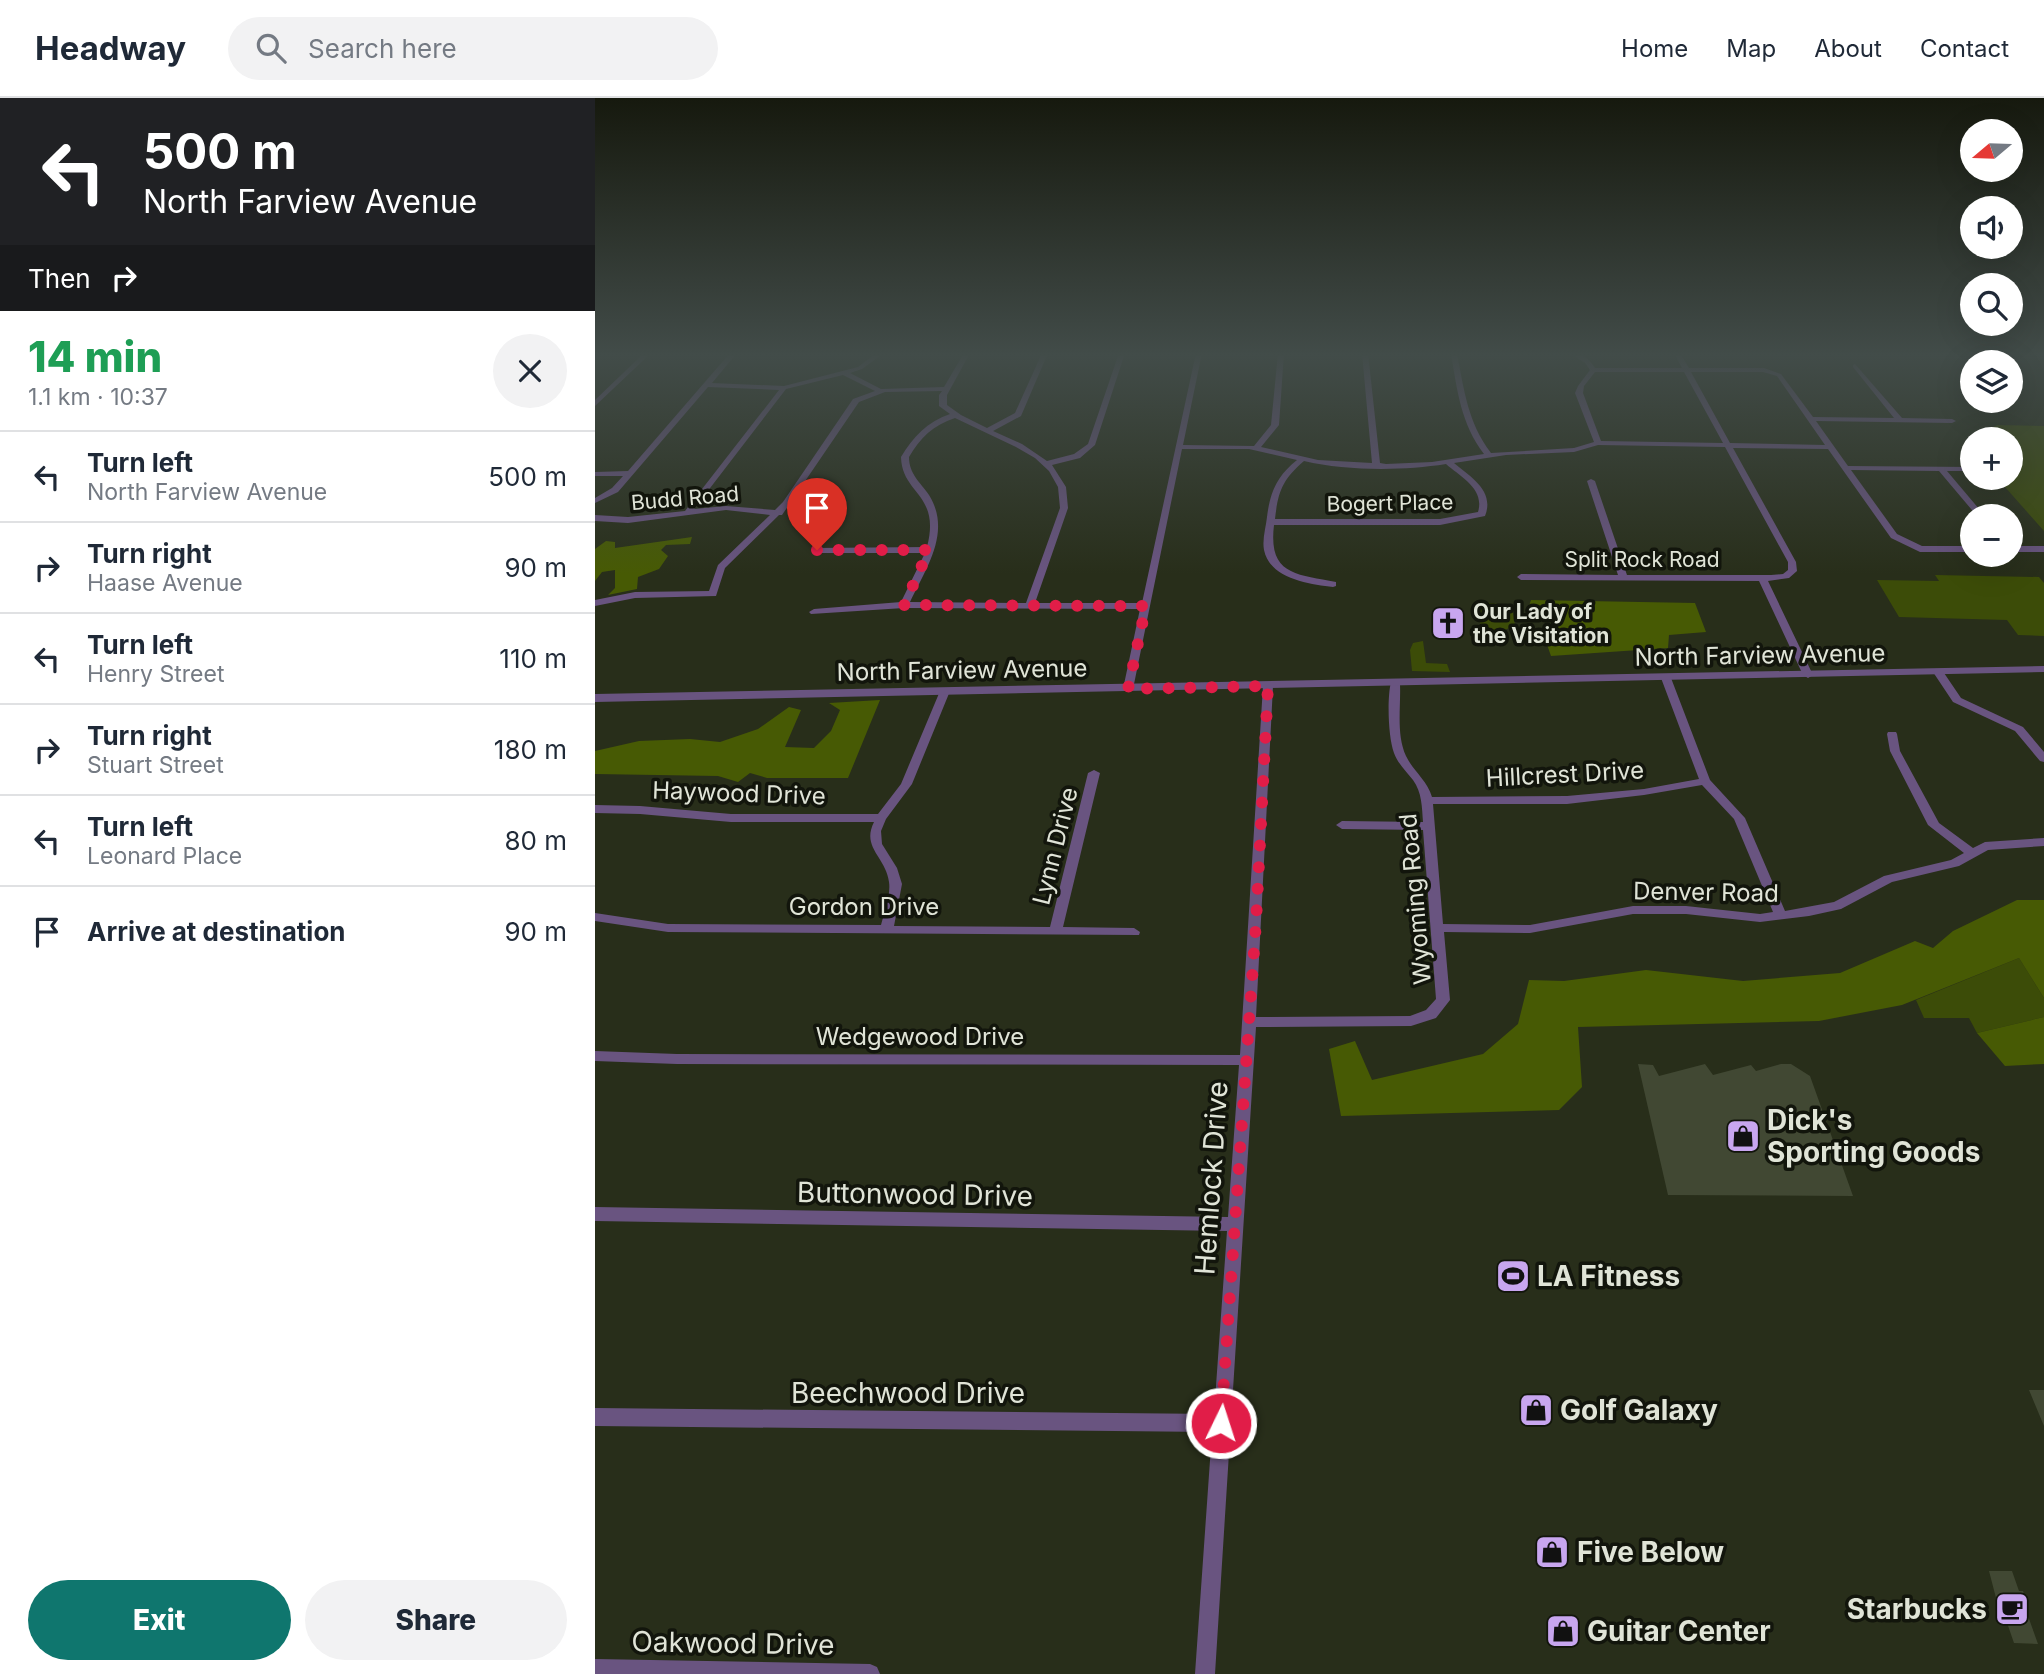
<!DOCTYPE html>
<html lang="en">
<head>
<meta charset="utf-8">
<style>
	:root { --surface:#fff; --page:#f2f2f3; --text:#1f2937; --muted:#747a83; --line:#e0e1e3; --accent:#0f766e }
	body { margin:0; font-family:Inter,sans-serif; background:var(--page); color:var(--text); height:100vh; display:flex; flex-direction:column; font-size:26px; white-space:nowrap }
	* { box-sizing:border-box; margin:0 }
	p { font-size:23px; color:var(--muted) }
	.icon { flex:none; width:38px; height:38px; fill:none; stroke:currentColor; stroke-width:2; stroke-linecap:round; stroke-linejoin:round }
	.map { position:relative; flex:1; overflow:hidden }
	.details { display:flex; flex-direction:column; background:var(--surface); width:595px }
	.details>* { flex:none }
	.guide { background:#202124; color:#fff; overflow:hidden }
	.needle { width:46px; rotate:251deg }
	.tools { position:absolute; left:1365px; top:21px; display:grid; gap:14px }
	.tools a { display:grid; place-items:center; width:63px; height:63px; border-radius:50%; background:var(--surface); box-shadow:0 7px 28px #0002; font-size:35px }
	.pin { position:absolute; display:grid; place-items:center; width:60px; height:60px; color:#fff; margin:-72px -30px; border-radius:50% 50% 50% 0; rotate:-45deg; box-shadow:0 0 7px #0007 }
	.pin .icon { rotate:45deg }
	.me { position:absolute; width:77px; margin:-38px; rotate:4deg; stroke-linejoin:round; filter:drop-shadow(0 0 5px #0008) }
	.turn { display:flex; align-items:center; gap:24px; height:147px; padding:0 28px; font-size:32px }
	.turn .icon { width:91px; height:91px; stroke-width:2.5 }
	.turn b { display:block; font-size:49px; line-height:60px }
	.then { display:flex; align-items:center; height:66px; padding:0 28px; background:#0003; gap:14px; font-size:26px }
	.round { display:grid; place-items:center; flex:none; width:74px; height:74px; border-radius:37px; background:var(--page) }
	.head { display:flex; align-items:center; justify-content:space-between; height:119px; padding:0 28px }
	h1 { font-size:42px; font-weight:800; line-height:52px; color:#1e9e55 }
	.action { display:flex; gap:14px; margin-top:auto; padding:14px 28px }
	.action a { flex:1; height:80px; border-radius:42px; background:var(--accent); color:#fff; font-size:28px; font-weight:800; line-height:80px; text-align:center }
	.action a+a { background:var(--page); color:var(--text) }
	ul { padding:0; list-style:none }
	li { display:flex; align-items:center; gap:21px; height:91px; padding:0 28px; border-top:2px solid var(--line) }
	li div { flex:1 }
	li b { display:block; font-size:26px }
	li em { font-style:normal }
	header { display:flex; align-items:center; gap:42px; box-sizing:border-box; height:98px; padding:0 35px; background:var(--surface); border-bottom:2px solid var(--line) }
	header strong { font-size:33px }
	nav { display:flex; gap:38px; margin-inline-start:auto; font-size:24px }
	.search { width:490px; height:63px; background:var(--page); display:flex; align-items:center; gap:18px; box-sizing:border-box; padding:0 24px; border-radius:38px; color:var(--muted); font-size:26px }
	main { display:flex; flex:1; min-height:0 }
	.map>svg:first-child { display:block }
	.green { fill:#3c4c08 }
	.forest { fill:#475a04 }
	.building { fill:#414833 }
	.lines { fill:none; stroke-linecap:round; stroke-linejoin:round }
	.minor { fill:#695480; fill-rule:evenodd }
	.tertiary { fill:#695480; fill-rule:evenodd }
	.route { stroke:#e11d48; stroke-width:12; stroke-dasharray:0 21.6 }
	.labels { text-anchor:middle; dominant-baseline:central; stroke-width:7; stroke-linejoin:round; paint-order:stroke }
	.far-street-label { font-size:21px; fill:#e0e4d7; stroke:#12150c }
	.far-poi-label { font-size:21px; font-weight:bold; fill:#e0e4d7; stroke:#12150c; text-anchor:start }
	.street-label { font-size:24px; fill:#e0e4d7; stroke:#12150c }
	.near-poi-label { font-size:28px; font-weight:bold; fill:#e0e4d7; stroke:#12150c; text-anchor:start }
	.near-street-label { font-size:28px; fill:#e0e4d7; stroke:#12150c }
</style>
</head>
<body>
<header>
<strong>Headway</strong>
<div class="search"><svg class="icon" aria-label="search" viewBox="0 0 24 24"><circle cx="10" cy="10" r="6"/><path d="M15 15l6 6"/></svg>Search here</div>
<nav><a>Home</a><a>Map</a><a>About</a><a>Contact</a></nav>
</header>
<main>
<section class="details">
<div class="guide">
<div class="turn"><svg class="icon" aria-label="left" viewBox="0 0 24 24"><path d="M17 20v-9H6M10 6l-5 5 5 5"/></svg><div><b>500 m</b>North Farview Avenue</div></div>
<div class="then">Then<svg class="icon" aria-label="right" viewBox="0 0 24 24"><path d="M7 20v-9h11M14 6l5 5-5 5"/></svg></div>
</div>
<div class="head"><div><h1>14 min</h1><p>1.1 km · 10:37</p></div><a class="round"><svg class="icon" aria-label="close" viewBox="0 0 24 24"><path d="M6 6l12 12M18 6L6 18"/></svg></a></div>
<ul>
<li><svg class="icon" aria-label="left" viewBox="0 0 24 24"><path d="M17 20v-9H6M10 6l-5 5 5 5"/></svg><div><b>Turn left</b><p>North Farview Avenue</p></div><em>500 m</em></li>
<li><svg class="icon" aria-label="right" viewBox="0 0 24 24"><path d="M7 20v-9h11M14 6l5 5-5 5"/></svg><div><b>Turn right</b><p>Haase Avenue</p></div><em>90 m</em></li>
<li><svg class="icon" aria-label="left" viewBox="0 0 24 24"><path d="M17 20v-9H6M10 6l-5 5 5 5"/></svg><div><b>Turn left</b><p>Henry Street</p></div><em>110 m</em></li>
<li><svg class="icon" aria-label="right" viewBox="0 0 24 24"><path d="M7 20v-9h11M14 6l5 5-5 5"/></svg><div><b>Turn right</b><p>Stuart Street</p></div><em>180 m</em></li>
<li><svg class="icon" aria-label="left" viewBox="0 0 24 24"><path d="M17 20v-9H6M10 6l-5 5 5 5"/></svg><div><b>Turn left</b><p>Leonard Place</p></div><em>80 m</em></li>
<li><svg class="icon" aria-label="arrive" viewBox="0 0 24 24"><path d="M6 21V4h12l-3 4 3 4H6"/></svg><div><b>Arrive at destination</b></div><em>90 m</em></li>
</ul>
<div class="action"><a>Exit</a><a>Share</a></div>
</section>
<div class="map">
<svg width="1449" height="1576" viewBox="0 0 1449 1576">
	<rect width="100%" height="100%" fill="#282e1a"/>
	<!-- green -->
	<path class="green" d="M1402 327 1449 328V433L1402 380H1416V341H1398L1391 333Z
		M1340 477 1444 479 1449 485V538L1423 537 1412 522 1304 519 1282 482 1344 483Z
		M888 504 917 508 920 527 906 534 889 533 880 514Z
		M828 543 831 565 852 566 855 574 817 573 815 552 818 545Z
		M1424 860 1449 900V919L1382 935 1374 920H1329L1321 902Z"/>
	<!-- forest -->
	<path class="forest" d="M97 439 95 446 71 447 66 452 73 458 64 471 43 479 42 491 13 497 20 490V472L7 474 0 483V451L11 443 20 444V450Z
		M936 502 1100 505 1111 534 1074 537 1073 550 956 558 949 538 965 522 934 508Z
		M285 602 253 680H172L155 675 143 684 123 678 0 676V653L44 643 95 641 125 644 163 631 194 609 206 612 190 649 219 650 236 633 245 612 234 605Z
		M1422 802H1449V900L1424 860 1307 907 1224 923 983 929 987 989 964 1012 746 1018 734 951 760 943 777 982 888 956 923 926 934 882 969 883 1051 872 1148 883 1245 875 1320 843 1338 850 1358 833Z
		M1449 919V966L1410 968 1382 935Z"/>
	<!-- building -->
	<path class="building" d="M1043 966 1058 967 1064 978 1110 966 1118 977 1156 967 1161 973 1186 966H1196L1215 978 1258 1098 1073 1097Z
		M1434 1292H1449V1328Z
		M1394 1473H1417L1424 1493H1428L1432 1504H1428L1443 1546 1419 1545 1410 1519H1406Z"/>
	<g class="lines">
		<!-- minor -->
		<path class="minor" d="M49 255H56L0 308V302Z
			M135 255H142L117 285 189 288 263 269 281 255H289L267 271 255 275 286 291 349 289 369 255H375L352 297V307L366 317 392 330 420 315 447 255H453L426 318 398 333 427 346 452 363 479 356 493 346 524 255H530L500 347 485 360 457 367 471 389 473 410 440 505H547L601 255H607L588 347 659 348 676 327 683 255H689L684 327 666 349 723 362 777 365 767 255H773L785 365 791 366 837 364 889 356C866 326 862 292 856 255H862C869 292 873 325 896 355L979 350 999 344 980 295 983 288 995 272 990 265 975 255C986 255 994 260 1000 270H1087L1079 255H1085L1094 270H1169L1186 276 1218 319 1299 320 1258 269V267L1260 266 1307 320 1357 321 1361 323 1357 325 1221 323 1253 368 1377 369V373H1352L1390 418H1382L1344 373 1256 372 1302 436 1327 448H1377V454H1325L1296 440 1233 351 1138 350 1201 464 1202 473 1194 480 1173 483 1218 577 1213 580 1208 577 1164 483 926 482 922 479 926 476 1023 477 992 383 996 381 1000 383 1032 477H1176L1188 476 1193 472V464L1130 349 1003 347 979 354 911 357 859 365C876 379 900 393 890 418L845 427H679C673 477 701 476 741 484V488L738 489C714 486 675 481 669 452 667 441 671 429 672 419 675 394 682 378 702 362L654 351H587L538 591 533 594 528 591 545 511 309 510 216 516 214 514 219 511 306 504 330 455H222L219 454V450L332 449C346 395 307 397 306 359 318 339 332 324 355 316L344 308V297L347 293 290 294 264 304 187 417H184L130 470 121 498 40 500 0 508V502L40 494 114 493 123 467 175 417 131 412 33 425 0 423V417L33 419 90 413 184 292 113 289 23 394 0 405V400L17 390 28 378H0V374L33 373ZM1000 274H1089L1128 345 1006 343 988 295 989 288ZM1096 274H1168L1182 278 1230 347 1135 345ZM248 277 280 293 258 301 188 404 180 412 131 408 99 411 191 291ZM360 320 421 349 440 360 454 373 463 389 465 410 431 505 315 504C331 470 357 434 334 397 325 384 314 376 314 359 325 340 338 327 360 320ZM709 363C752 373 807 373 851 366 866 379 890 391 883 414L845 421H680C683 394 687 382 709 363Z
			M1416 448H1449V454H1416Z
			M1343 571 1347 572 1366 600 1428 629 1449 654V664L1445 663 1420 633 1358 604 1338 574Z
			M1071 577 1076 580 1115 682 1150 720 1190 813 1239 804 1289 778 1356 762 1369 755 1333 727 1295 653 1292 636 1293 634H1301L1302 636 1305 653 1344 725 1378 750 1390 744 1449 740V748L1393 752 1364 768 1297 784 1246 811 1214 818 1165 824 1091 816H1038L935 835 849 834 855 902 841 920 816 928 661 929 620 1576H600L617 1334 0 1328V1310L619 1316 632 1133 0 1123V1109L633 1119 644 967 82 966 0 963V953L82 956 645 957 668 588 673 585 678 588 661 919 815 918 831 912 841 901 828 732 747 731 741 727 747 723 828 724C827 710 827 694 818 682 811 673 803 666 799 655 793 639 792 600 796 584H804L805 586C806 609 801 636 811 658 818 673 832 682 837 699L972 698 1049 691 1104 681 1066 580ZM1107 687 1139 721 1178 814 1165 816 1091 808H1038L935 827 848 826 838 706H972L1049 697Z
			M350 590 355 593 317 686 291 721 286 733 287 746 302 770 307 786 299 828 455 829 493 675 499 672 505 675 468 829 539 830 545 834 544 837 73 834 0 823V815L73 826 286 827C289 815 296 797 294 784 291 759 266 750 279 724H136L45 716 0 715V707L45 708 136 716H283L306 686 345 593Z
			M0 1561 275 1566 282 1569 285 1576H0Z"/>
		<!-- tertiary -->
		<path class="tertiary" d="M1449 568V574L0 604V596Z"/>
	</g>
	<!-- sky -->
	<linearGradient id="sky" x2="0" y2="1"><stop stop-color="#16190e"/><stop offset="0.54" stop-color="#424c49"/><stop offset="1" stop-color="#424c49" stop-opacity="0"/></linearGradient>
	<rect width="1449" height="476" fill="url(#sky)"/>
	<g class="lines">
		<!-- route -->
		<path class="route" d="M222 452H334L309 507 551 508 533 591 673 588 661 824 626 1325"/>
	</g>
	<!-- icons -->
	<defs>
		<g id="church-square" transform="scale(1.75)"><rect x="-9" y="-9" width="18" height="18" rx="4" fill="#c8a6ef" stroke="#12150c"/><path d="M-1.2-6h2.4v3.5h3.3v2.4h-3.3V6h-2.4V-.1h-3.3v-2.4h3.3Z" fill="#111"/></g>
		<g id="shop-square" transform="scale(1.75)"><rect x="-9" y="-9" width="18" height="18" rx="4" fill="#c8a6ef" stroke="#12150c"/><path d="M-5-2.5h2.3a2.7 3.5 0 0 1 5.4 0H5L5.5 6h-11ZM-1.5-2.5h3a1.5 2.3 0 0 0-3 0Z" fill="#111"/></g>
		<g id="stadium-square" transform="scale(1.75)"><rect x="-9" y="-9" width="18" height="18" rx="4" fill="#c8a6ef" stroke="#12150c"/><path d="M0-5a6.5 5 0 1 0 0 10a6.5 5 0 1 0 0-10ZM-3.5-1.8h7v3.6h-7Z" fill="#111"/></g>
		<g id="cafe-square" transform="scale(1.75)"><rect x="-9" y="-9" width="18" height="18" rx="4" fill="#c8a6ef" stroke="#12150c"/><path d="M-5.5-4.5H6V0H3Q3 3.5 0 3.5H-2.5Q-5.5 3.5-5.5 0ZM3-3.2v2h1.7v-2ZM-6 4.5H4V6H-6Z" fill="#111"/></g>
	</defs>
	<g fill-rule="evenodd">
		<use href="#church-square" x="853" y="525"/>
		<use href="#shop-square" x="1148" y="1038"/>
		<use href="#stadium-square" x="918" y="1178"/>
		<use href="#shop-square" x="941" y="1312"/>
		<use href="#shop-square" x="957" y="1454"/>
		<use href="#cafe-square" x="1417" y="1511"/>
		<use href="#shop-square" x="968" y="1533"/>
	</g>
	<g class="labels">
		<!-- far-street labels -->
		<g class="far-street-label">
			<text transform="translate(90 400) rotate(-5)">Budd Road</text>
			<text transform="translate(795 405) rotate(-1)">Bogert Place</text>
			<text x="1047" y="461">Split Rock Road</text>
		</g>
		<!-- far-poi labels -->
		<g class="far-poi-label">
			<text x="878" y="513">Our Lady of<tspan x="878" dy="24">the Visitation</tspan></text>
		</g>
		<!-- street labels -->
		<g class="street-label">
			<text transform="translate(1165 557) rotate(-1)">North Farview Avenue</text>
			<text transform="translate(367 572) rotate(-1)">North Farview Avenue</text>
			<text transform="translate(970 676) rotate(-3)">Hillcrest Drive</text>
			<text transform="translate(144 695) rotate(2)">Haywood Drive</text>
			<text transform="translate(460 748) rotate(-76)">Lynn Drive</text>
			<text transform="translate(1111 794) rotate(1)">Denver Road</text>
			<text transform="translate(820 801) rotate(-95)">Wyoming Road</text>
			<text x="269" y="808">Gordon Drive</text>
			<text x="325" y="938">Wedgewood Drive</text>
		</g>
		<!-- near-poi labels -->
		<g class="near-poi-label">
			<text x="1172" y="1022">Dick's<tspan x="1172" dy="32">Sporting Goods</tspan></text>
			<text x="942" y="1178">LA Fitness</text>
			<text x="965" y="1312">Golf Galaxy</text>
			<text x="982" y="1454">Five Below</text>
			<text x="1392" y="1511" text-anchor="end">Starbucks</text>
			<text x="992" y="1533">Guitar Center</text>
		</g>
		<!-- near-street labels -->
		<g class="near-street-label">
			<text transform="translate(616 1080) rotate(-86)">Hemlock Drive</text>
			<text transform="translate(320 1096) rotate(1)">Buttonwood Drive</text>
			<text x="313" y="1295">Beechwood Drive</text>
			<text transform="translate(138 1545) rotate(1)">Oakwood Drive</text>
		</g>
	</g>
</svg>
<div class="tools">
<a><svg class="needle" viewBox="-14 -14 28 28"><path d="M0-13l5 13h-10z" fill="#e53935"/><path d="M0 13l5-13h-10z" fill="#747a83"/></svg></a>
<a><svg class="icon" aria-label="sound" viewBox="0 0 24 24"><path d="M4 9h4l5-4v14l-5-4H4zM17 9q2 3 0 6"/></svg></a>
<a><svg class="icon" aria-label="search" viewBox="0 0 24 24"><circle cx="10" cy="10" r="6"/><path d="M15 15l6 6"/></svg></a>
<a><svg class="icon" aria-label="layers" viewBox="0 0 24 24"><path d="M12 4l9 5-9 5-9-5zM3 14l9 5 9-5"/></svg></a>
<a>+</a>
<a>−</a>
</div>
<div class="pin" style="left:222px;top:452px;background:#d93025"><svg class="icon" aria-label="arrive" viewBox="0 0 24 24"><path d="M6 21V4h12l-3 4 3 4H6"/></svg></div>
<svg class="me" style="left:626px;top:1325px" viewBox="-20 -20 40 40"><circle r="17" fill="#e11d48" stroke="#fff" stroke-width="3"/><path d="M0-11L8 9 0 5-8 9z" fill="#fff"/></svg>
</div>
</main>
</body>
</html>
